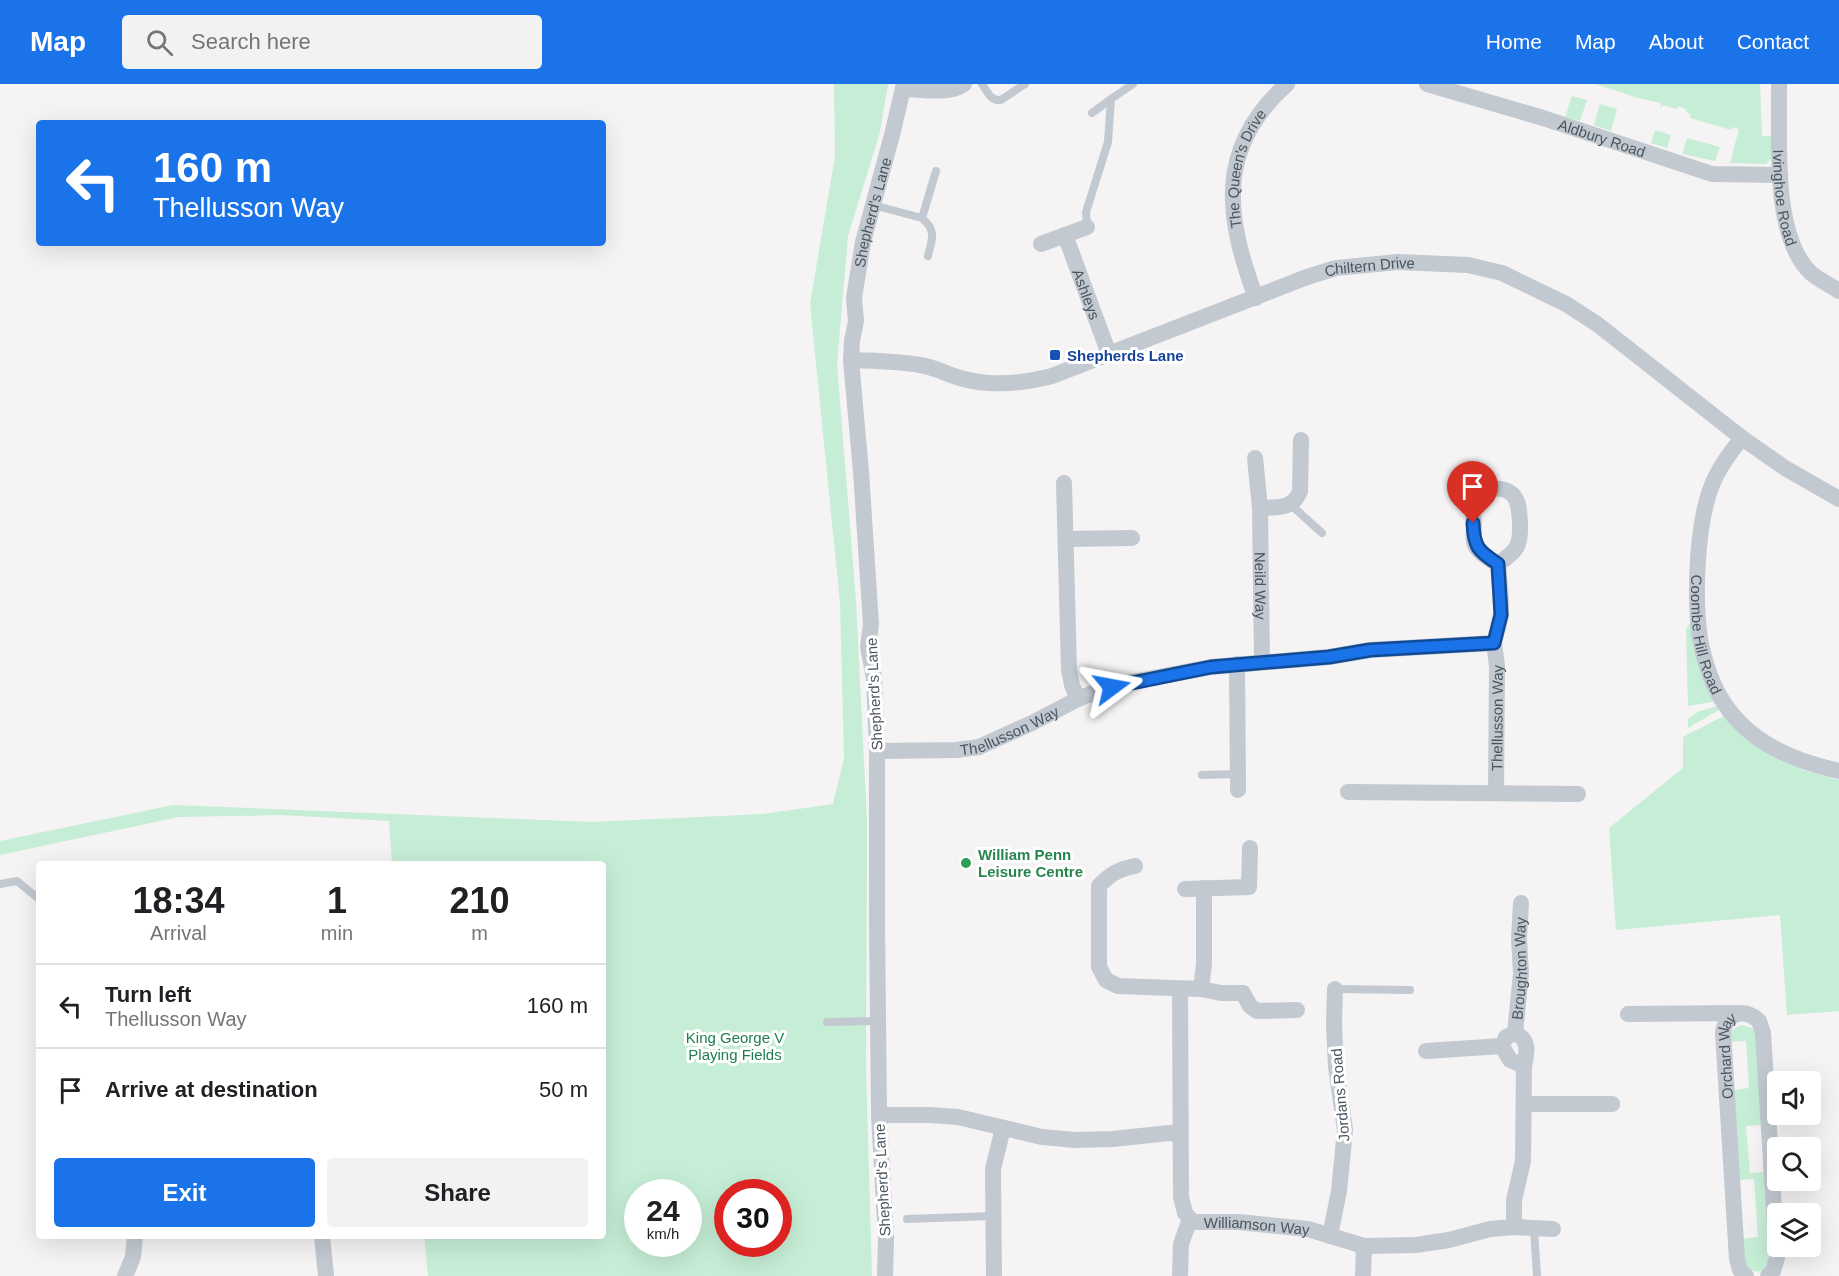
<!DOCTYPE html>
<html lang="en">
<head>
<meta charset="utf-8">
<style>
	:root { --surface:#fff; --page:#f2f2f2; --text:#202124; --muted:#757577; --line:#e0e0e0; --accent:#1a73e8 }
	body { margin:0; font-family:Helvetica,sans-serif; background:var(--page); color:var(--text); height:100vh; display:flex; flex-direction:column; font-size:22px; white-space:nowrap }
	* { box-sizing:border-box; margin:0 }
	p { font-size:20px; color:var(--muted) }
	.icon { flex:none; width:33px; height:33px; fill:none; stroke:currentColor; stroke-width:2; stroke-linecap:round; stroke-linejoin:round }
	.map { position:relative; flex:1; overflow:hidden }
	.panel { position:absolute; left:36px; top:777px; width:570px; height:378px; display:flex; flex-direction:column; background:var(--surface); border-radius:6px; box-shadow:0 6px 24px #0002 }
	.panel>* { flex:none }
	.hud { position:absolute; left:36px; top:36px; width:570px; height:126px; border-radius:6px; box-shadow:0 6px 24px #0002; background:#1a73e8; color:#fff; overflow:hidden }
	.tools { position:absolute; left:1767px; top:987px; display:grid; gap:12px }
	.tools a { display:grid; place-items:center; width:54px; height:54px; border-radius:6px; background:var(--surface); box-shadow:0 6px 24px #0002; font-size:30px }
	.speed { position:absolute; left:624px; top:1095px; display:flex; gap:12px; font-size:30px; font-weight:700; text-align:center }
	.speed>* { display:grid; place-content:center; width:78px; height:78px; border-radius:50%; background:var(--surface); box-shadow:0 6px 24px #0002; line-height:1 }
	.speed small { font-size:15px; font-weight:400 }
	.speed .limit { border:9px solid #d22; background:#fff; color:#111 }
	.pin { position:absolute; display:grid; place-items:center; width:51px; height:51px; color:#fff; margin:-62px -26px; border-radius:50% 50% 50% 0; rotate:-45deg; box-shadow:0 0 6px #0007 }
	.pin .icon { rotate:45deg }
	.me { position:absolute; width:66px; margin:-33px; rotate:77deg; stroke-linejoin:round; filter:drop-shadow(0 0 4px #0008) }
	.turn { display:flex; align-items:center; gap:21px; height:126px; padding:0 18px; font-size:27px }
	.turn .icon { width:78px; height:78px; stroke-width:2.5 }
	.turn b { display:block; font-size:42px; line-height:51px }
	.eta { display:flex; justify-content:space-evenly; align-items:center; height:102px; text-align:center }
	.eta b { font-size:36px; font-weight:800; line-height:42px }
	.primary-button { display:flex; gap:12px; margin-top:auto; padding:12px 18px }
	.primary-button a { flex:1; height:69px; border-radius:6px; background:var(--accent); color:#fff; font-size:24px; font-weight:800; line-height:69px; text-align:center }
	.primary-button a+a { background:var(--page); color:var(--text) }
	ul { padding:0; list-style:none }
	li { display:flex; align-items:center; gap:18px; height:84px; padding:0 18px; border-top:2px solid var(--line) }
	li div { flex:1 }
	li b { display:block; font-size:22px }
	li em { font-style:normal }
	header { display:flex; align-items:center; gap:36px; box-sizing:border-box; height:84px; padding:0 30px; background:var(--accent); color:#fff }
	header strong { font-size:28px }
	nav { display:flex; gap:33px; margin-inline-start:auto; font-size:21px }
	.search { width:420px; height:54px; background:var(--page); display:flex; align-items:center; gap:15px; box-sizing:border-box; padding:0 21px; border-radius:6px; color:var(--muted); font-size:22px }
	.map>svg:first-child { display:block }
	.green { fill:#c6eed6; fill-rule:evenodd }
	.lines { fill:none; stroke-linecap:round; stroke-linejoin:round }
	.lane { stroke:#c2c9d0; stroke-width:8 }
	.street { stroke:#c2c9d0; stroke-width:16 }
	.route-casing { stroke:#114b97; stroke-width:15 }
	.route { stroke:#1a73e8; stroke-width:10 }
	.transit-dot { fill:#1a4fb4; stroke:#fff; stroke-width:2 }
	.leisure-dot { fill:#2e9e5b; stroke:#fff; stroke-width:2 }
	.labels { text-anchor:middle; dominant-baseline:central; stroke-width:6; stroke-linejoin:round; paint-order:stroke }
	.street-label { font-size:15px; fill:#4b555f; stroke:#fff }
	.transit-label { font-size:15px; font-weight:bold; fill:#164399; stroke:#fff; text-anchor:start }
	.leisure-label { font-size:15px; font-weight:bold; fill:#27864d; stroke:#fff; text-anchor:start }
	.park-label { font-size:15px; fill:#1e7e51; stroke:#fff }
</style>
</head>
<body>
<header>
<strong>Map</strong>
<div class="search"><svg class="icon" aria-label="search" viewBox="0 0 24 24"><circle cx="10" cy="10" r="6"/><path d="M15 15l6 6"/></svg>Search here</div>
<nav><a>Home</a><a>Map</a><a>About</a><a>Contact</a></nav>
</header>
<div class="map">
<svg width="1839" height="1192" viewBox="0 0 1839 1192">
	<rect width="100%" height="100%" fill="#f5f3f3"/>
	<!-- green -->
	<path class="green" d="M834 0H888L880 48 848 152 837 280 856 517 867 737 866 985 872 1192H428L424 1152H603V780H392L389 737 280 731 179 733 0 771V757L173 721 592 738 763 730 833 720 844 674 840 518 810 220 835 72ZM638 1108H688V1160H638ZM728 1108H778V1160H728Z
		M1595 0H1760L1762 52H1776L1773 72 1766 80 1730 79 1739 45 1732 43 1731 46 1690 34 1691 30 1686 28V25L1678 22 1677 25 1662 21 1660 26 1661 19 1638 14Z
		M1572 12 1587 16 1580 37 1565 33Z
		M1600 20 1617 25 1611 47 1594 41Z
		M1655 46 1671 51 1667 64 1651 59Z
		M1687 54 1720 63 1715 77 1682 70Z
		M1693 539 1717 617 1688 622 1686 545 1689 540Z
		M1717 622 1719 626 1688 644V635L1697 628Z
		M1726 631 1774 673 1803 686 1839 696V927L1787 931 1780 831 1616 846 1609 744 1683 684V653Z
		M1742 941 1752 944 1755 947 1764 1041 1746 1042 1750 1089 1767 1088 1772 1172 1763 1187C1742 1191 1744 1170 1741 1155L1758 1153 1754 1095 1737 1096 1732 1006 1749 1004 1746 957 1728 958C1730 949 1732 944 1742 941Z"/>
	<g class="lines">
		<!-- lane -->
		<path class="lane" d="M982 0C988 8 990 17 1001 16L1025 0
			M1092 29 1111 15
			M873 121 922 134 936 87
			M922 134C937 147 932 155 928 172
			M1087 143 1086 128 1108 58 1111 15 1133 0
			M1291 421 1322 449
			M1202 691 1238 690
			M0 800 17 797 39 815
			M1335 905 1410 906
			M827 938 878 937
			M907 1135 992 1132
			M1534 1145 1537 1192"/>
		<!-- street -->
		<g class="street">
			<path id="s1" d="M1427 0 1543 34 1712 90 1780 91"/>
			<path id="s2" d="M1779 0C1780 51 1771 152 1811 189 1819 196 1830 201 1839 207"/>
			<path d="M903 5C921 5 949 11 964 0"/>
			<path id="s3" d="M1065 151 1109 270"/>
			<path d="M1041 160 1087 143"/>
			<path id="s4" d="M1256 214C1226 133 1215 64 1287 0"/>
			<path id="s5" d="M851 276C874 277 897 277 920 281 934 283 947 290 960 294 991 303 1021 300 1052 292L1307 193 1336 184 1398 178 1468 181 1502 189 1566 220 1597 240 1742 354 1785 384 1839 415"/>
			<path id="s6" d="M1742 354C1732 366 1723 378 1716 392 1696 431 1694 511 1700 555 1704 576 1712 601 1724 619 1750 659 1794 677 1839 687"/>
			<path id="s7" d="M1255 374 1260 424 1262 578"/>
			<path d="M1064 399 1069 586 1072 601 1078 615"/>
			<path d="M1260 424C1277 423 1293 426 1300 407L1301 356"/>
			<path d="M1066 455 1132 454"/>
			<path d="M1237 580 1238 706"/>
			<path id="s8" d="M877 667 957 666 979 663 1032 639 1078 615 1098 607 1126 599 1211 583 1329 573 1370 566 1494 559"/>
			<path d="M1348 708 1578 710"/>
			<path id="s9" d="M1496 709 1497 582 1494 559 1501 531V517L1498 480C1517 467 1521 462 1520 439 1519 430 1520 420 1514 412 1502 399 1477 404 1473 422 1472 428 1474 435 1474 441 1474 448 1472 457 1476 463 1481 471 1491 476 1498 480"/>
			<path d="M1135 782C1119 785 1110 790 1099 802V883L1106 896 1118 902 1201 905 1204 880V804"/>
			<path d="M1185 805 1249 803 1250 764"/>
			<path id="s10" d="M1180 905 1181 1113 1185 1129 1190 1135 1195 1138H1238L1308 1145 1364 1162 1416 1161 1449 1156 1490 1145 1514 1143 1553 1145"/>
			<path d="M1201 905 1221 909H1243L1250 922 1257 927 1297 926"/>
			<path d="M1628 930 1739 929"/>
			<path d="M1515 949C1530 956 1527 968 1524 982"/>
			<path d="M1426 967 1502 962"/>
			<path d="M1525 1020H1612"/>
			<path d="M879 1031H930L958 1033 1042 1053 1075 1056 1113 1055 1169 1049 1180 1050"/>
			<path id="s11" d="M1514 1143V1116L1523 1077 1524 982 1510 976 1502 962 1506 953 1515 949 1521 890 1519 854 1521 819"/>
			<path d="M322 1152 326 1192"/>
			<path d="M1330 1152 1339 1107 1345 1046 1336 983 1334 941 1335 905"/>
			<path d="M125 1192 133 1173 135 1152"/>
			<path id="s12" d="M885 1192 886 1155 879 1031 877 836V667L874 594 868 563 871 540 861 388 851 276 852 257 856 237 854 214 863 158 892 51 904 0"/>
			<path d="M994 1192 993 1085 1003 1044"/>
			<path d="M1180 1192 1181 1160 1190 1135"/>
			<path d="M1363 1192 1364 1162"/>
			<path id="s13" d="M1746 1192 1740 1186 1737 1175 1723 948C1726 928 1745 924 1759 937L1763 949 1777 1174 1773 1187 1768 1192"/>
		</g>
	</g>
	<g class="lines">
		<!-- route casing -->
		<g class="route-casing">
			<path id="route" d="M1112 603 1211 583 1329 573 1370 566 1494 559 1501 531 1498 480C1478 467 1474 463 1473 439"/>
		</g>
		<!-- route -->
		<use href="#route" class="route"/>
	</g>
	<!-- markers -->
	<rect class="transit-dot" x="1049" y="265" width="12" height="12" rx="3"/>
	<circle class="leisure-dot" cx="966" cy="779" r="6"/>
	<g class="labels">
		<!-- street labels -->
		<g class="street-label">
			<text stroke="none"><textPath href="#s1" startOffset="183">Aldbury Road</textPath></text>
			<text stroke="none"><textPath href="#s4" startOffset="135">The Queen's Drive</textPath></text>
			<text stroke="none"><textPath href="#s2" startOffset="114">Ivinghoe Road</textPath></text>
			<text stroke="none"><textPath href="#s12" startOffset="1068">Shepherd's Lane</textPath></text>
			<text stroke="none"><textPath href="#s5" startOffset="542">Chiltern Drive</textPath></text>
			<text stroke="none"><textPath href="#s3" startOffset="63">Ashleys</textPath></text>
			<text stroke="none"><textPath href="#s7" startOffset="128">Neild Way</textPath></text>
			<text stroke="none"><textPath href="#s6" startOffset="208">Coombe Hill Road</textPath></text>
			<text transform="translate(874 610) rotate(-93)">Shepherd's Lane</text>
			<text stroke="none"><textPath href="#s9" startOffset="75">Thellusson Way</textPath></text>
			<text stroke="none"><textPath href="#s8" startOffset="136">Thellusson Way</textPath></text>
			<text stroke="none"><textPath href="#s11" startOffset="278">Broughton Way</textPath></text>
			<text stroke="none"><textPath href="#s13" startOffset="224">Orchard Way</textPath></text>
			<text transform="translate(1340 1011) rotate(-95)">Jordans Road</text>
			<text transform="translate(882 1096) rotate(-93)">Shepherd's Lane</text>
			<text stroke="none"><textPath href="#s10" startOffset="300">Williamson Way</textPath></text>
		</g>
		<!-- transit labels -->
		<g class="transit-label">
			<text x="1067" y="271">Shepherds Lane</text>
		</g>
		<!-- leisure labels -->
		<g class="leisure-label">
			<text x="978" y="770">William Penn<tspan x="978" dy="17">Leisure Centre</tspan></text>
		</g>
		<!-- park labels -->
		<g class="park-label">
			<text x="735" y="953">King George V<tspan x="735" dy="17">Playing Fields</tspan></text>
		</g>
	</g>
</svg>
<div class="tools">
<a><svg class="icon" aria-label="sound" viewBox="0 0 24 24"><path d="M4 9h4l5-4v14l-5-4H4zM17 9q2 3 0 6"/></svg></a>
<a><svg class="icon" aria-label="search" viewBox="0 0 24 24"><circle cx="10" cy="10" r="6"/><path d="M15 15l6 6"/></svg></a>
<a><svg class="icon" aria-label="layers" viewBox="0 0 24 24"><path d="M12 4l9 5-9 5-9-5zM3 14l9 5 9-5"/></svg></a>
</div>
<div class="speed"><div>24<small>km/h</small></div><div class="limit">30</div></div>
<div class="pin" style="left:1473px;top:439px;background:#d93025"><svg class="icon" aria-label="arrive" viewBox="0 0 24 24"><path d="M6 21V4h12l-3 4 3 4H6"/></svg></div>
<svg class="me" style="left:1112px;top:603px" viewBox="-20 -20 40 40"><path d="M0-17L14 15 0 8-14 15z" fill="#1a73e8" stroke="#fff" stroke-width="4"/></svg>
<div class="hud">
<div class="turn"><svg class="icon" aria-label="left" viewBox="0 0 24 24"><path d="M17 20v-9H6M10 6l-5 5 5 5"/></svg><div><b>160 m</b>Thellusson Way</div></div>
</div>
<section class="panel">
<div class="eta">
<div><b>18:34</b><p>Arrival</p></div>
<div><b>1</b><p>min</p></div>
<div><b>210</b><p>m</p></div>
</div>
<ul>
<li><svg class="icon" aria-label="left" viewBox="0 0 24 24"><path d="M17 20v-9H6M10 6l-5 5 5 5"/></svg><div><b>Turn left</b><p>Thellusson Way</p></div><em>160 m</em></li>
<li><svg class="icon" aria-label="arrive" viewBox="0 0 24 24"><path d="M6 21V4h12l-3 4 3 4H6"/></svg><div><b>Arrive at destination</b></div><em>50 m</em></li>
</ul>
<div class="primary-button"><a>Exit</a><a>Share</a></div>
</section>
</div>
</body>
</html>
